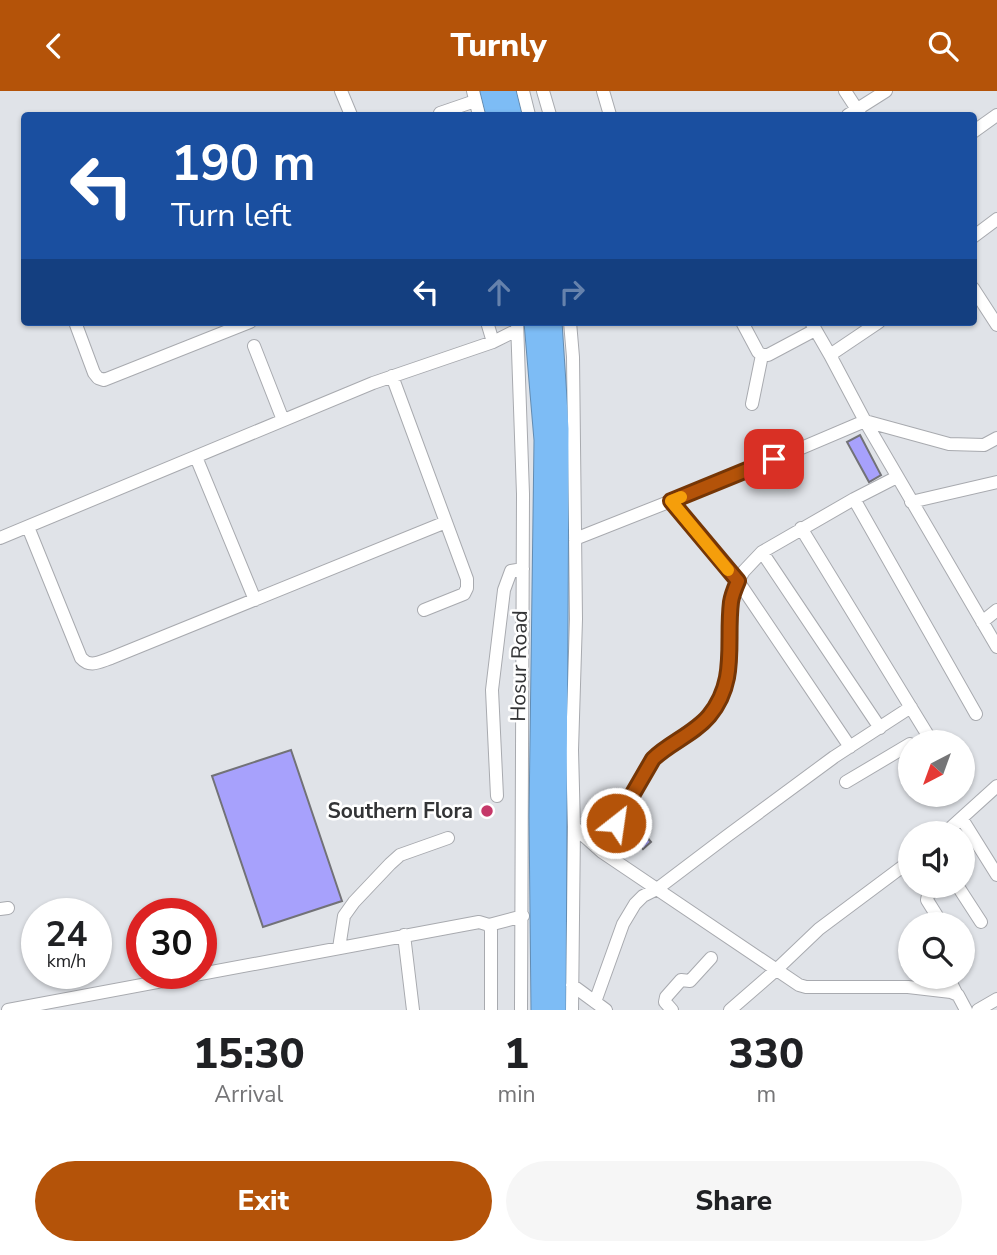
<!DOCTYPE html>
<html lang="en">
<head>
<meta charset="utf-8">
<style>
	:root { --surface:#fff; --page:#f6f6f6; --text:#202124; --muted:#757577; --accent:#b45309 }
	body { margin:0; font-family:"Nunito Sans",sans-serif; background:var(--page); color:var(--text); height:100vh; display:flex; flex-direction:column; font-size:26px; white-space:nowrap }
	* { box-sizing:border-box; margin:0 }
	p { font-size:23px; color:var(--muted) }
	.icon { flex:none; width:38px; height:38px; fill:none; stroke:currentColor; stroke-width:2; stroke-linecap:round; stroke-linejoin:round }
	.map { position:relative; height:919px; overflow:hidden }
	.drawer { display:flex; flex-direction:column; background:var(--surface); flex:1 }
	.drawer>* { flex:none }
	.top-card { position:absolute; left:21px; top:21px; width:956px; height:214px; border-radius:7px; box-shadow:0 2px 5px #0004; background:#1a4fa0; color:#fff; overflow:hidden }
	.needle { width:46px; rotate:221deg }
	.tools { position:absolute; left:898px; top:639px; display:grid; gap:14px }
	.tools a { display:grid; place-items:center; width:77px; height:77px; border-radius:50%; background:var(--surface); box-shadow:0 2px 5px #0004; font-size:35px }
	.speed { position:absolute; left:21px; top:807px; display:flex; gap:14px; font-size:35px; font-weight:700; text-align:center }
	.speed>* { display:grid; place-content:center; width:91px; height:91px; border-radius:50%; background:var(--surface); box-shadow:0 2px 5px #0004; line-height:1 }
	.speed small { font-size:18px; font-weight:400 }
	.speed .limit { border:10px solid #d22; background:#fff; color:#111 }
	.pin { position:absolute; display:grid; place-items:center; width:60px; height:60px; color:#fff; margin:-30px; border-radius:14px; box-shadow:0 4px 10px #0006 }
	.me { position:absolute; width:77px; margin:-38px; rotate:30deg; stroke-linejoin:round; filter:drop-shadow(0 0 5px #0008) }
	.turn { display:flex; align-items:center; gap:24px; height:147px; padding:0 35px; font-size:32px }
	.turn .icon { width:91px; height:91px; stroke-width:2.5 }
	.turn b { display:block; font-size:49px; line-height:60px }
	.lanes { display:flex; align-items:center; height:66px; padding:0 35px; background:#0003; justify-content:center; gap:35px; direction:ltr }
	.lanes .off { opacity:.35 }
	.eta { display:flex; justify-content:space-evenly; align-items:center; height:119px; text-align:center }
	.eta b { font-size:42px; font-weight:800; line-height:49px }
	.primary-button { display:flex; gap:14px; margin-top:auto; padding:14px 35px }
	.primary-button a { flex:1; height:80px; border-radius:42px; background:var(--accent); color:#fff; font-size:28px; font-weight:800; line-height:80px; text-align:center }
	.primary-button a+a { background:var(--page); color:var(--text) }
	header { display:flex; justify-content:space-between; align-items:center; height:91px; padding:0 35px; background:var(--accent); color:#fff; font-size:32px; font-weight:800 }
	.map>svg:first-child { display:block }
	.building { fill:#a7a1fc; stroke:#727277; stroke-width:2 }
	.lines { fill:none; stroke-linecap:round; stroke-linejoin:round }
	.minor-casing { stroke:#a8aaaf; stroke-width:14 }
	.highway-casing { stroke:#638cb2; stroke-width:21 }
	.minor { stroke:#fff; stroke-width:12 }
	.highway { stroke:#7dbcf5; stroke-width:19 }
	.route-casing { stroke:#753606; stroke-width:18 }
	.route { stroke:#b45309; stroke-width:12 }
	.slow { stroke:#f59e0b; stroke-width:12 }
	.poi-dot { fill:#c53869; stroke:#fff; stroke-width:2.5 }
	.labels { text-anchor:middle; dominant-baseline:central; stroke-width:5; stroke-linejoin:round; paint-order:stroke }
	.street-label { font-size:21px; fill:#333436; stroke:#fff }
	.poi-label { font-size:21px; font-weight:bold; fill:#333436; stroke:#fff; text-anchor:end }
</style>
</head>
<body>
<header><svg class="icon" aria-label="back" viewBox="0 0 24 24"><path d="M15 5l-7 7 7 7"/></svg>Turnly<svg class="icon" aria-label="search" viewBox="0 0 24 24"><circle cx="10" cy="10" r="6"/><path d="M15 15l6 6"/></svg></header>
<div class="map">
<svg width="997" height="919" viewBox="0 0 997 919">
	<rect width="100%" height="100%" fill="#e0e3e8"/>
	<!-- building -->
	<path class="building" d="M860 344 881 384 869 391 847 351Z
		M291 659 342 810 263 836 212 685Z
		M634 731 651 751 643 758 625 739Z"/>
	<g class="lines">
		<!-- minor casing -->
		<g class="minor-casing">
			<path id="minor" d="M341 0 351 24
				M473 0 479 24
				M523 0 529 24
				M543 0 550 24
				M603 0 610 24
				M845 0 860 23
				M440 22 475 10
				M848 24 886 0
				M973 41 997 24
				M973 146 997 128
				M973 197 997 234
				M75 231 94 282 98 287 104 289 250 231
				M487 231 493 251
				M517 231 523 403 521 919
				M570 231 573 266 576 528 572 659 574 736 572 919
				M742 231 758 261 762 264H768L815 239
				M811 231 830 264 879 231
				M254 255 283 329
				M392 285 467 488V497L464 503 424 519
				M752 313 762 264
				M865 330 997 556
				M865 330 949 353 984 354 997 347
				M196 366 255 509
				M854 408 976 623
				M671 410 738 490 850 656
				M911 411 997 391
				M28 436 81 567C90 577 99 571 111 567L446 431
				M801 437 932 651
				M0 447 373 292 493 251 517 239
				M575 448 752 378 865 330 830 264
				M762 461 880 637
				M982 531 997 519
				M846 691 910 653
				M497 705 492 599 504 499 511 480 523 478
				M962 728 997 784
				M574 736 602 761 799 894 806 896H908L951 901 958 904 966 919
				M945 742 997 695
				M602 761 616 732 653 669 661 660 708 627 720 609 729 584 731 508 738 490 744 480 762 461 854 408 897 386
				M941 794 928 804 927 809 942 833
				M957 794 981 831
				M0 818 8 817
				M489 834 523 825
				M404 844 413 919
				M339 857 344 825 354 811 390 773 400 764 448 747
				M948 886 956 902
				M572 894 606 919
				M595 911 623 833 635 813 643 805 657 798 727 745 834 666 911 616
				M8 919 479 831 489 834 491 839V919
				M672 919 665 911 666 906 681 889 690 890 711 867
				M730 919 776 879 819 838 910 770
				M978 919 997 908"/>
		</g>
		<!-- highway casing -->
		<g class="highway-casing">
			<path id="highway" d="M490 0 496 24
				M506 0 512 24
				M534 231 544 349 539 725 541 919
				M552 231 559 338 556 919"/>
		</g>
		<!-- minor -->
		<use href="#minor" class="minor"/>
		<!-- highway -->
		<use href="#highway" class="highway"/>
	</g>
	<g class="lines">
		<!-- route casing -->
		<g class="route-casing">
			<path id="route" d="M616 732 653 668C669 652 694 643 709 625 738 590 726 552 731 511 732 504 735 497 738 490L671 410 774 368"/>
		</g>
		<!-- route -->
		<use href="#route" class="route"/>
		<!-- slow -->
		<path class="slow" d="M681 406 671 410 728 479"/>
	</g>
	<!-- markers -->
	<circle class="poi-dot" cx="487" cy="720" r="7"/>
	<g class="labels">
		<!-- street labels -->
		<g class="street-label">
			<text transform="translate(519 575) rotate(-89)">Hosur Road</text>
		</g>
		<!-- poi labels -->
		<g class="poi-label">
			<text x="473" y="720">Southern Flora</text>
		</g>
	</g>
</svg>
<div class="tools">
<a><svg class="needle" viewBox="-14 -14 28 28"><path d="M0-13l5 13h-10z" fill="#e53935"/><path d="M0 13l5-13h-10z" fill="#757577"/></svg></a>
<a><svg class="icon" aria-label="sound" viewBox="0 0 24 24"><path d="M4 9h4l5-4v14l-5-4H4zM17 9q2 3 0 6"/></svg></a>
<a><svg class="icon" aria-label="search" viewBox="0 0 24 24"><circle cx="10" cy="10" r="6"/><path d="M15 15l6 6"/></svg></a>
</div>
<div class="speed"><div>24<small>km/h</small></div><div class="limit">30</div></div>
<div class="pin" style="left:774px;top:368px;background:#d93025"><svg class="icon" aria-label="arrive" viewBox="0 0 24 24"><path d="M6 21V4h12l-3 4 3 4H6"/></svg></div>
<svg class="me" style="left:616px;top:732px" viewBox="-20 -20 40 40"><circle r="17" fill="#b45309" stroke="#fff" stroke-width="3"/><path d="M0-11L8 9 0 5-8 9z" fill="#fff"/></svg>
<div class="top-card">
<div class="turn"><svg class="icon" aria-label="left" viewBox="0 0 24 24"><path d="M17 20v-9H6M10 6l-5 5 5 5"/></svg><div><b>190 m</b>Turn left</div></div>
<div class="lanes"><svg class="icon" aria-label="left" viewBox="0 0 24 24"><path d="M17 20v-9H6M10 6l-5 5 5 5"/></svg><svg class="icon off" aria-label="ahead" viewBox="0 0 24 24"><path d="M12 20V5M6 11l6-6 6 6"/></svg><svg class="icon off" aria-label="right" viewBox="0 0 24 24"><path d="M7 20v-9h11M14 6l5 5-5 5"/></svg></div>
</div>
</div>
<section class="drawer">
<div class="eta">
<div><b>15:30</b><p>Arrival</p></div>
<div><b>1</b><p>min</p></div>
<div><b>330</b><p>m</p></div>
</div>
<div class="primary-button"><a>Exit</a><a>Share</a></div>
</section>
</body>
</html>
